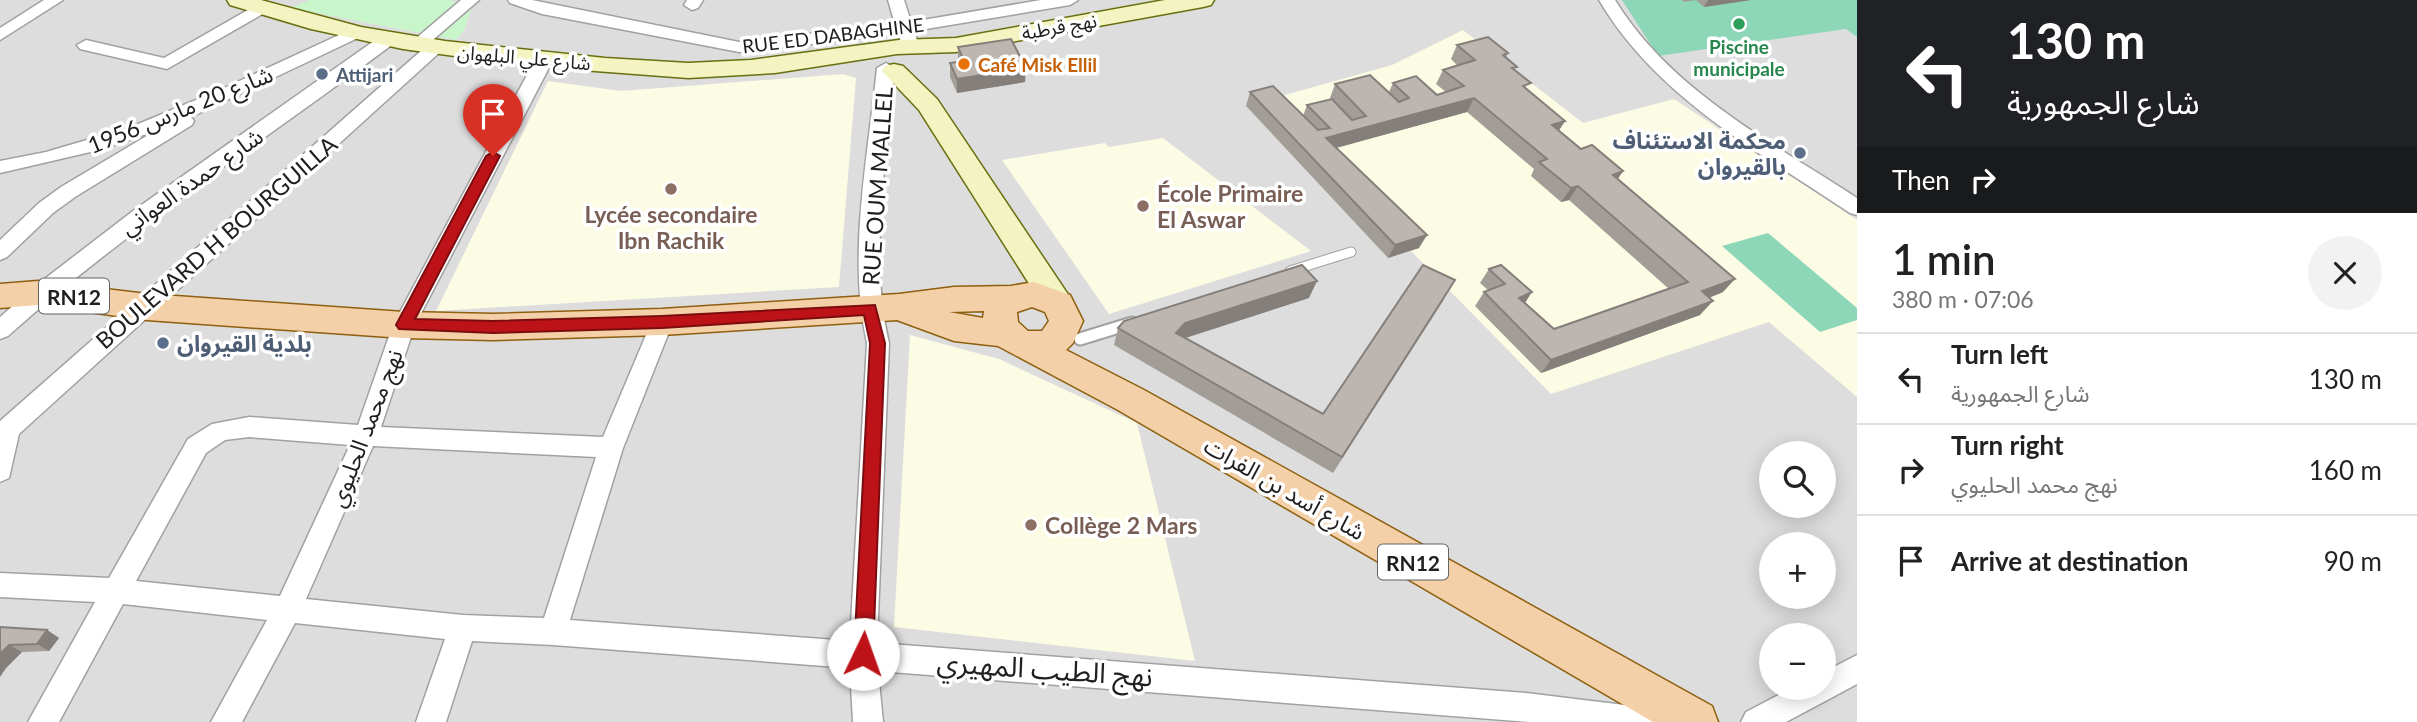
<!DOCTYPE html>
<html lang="en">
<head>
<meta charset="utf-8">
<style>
	:root { --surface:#fff; --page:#f2f2f2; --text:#222; --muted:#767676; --line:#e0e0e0 }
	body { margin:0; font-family:Lato,"Noto Sans Arabic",sans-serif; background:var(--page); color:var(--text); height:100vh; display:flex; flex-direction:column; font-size:26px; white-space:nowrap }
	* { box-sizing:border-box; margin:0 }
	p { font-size:23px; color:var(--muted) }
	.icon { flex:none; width:38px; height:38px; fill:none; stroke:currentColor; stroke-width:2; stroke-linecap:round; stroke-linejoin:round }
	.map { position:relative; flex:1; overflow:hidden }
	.sheet { display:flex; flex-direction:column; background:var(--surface); width:560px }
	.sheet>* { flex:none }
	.hud { background:#202124; color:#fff; overflow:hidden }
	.buttons { position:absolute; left:1759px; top:441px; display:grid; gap:14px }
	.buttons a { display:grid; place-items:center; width:77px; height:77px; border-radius:50%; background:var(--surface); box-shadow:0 4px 18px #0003; font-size:35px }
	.pin { position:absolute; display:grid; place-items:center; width:60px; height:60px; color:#fff; margin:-72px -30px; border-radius:50% 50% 50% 0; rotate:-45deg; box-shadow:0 0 7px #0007 }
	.pin .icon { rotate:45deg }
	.me { position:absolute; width:77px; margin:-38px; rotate:3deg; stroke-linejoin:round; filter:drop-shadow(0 0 5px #0008) }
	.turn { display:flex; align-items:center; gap:24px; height:147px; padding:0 35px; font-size:32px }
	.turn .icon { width:91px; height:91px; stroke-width:2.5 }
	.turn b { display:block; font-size:49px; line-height:60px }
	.then { display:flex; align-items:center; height:66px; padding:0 35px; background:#0003; gap:14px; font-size:26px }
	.round { display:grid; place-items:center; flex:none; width:74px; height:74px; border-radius:37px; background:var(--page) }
	.overview { display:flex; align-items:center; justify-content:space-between; height:119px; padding:0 35px }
	h1 { font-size:42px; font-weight:600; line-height:52px }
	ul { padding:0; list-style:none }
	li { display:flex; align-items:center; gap:21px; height:91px; padding:0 35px; border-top:2px solid var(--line) }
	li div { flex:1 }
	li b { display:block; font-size:26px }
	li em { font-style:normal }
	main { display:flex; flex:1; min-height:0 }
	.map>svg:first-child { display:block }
	.residential { fill:#dedddd; fill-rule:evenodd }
	.education { fill:#fcfbe4 }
	.park { fill:#c9f5cb }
	.pitch { fill:#8dd7b8 }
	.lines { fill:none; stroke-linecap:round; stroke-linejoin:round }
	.lane-far1-casing { stroke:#a1a1a1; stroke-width:11 }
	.lane-casing { stroke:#a1a1a1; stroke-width:15 }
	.street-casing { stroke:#a1a1a1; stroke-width:3 }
	.secondary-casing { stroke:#686f0f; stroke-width:3 }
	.primary-casing { stroke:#8e5f0e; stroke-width:3 }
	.lane-far1 { stroke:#fff; stroke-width:9 }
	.lane { stroke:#fff; stroke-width:11 }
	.street { fill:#fff; fill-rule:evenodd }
	.secondary { fill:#f3f4c1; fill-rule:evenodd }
	.primary { fill:#f4d0a8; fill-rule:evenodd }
	.wall { fill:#a39d97 }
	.shaded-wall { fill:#847f7b }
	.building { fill:#bdb6b0; stroke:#847f7b; stroke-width:2 }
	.route { fill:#bd1318; stroke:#7b0c10; stroke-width:2 }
	.leisure-dot { fill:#2e9e5b; stroke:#fff; stroke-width:2.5 }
	.food-dot { fill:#e8710a; stroke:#fff; stroke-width:2.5 }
	.service-dot { fill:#5c6f8a; stroke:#fff; stroke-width:2.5 }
	.education-dot { fill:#8d6e63; stroke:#fff; stroke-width:2.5 }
	.labels { text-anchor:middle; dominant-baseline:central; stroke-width:7; stroke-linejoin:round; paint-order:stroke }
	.far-street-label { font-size:19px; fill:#202020; stroke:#fff }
	.far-leisure-label { font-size:19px; font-weight:bold; fill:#27864d; stroke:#fff }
	.far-food-label { font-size:19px; font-weight:bold; fill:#c56008; stroke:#fff; text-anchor:start }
	.far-service-label { font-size:19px; font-weight:bold; fill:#4e5e75; stroke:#fff; text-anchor:start }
	.shield { fill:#fff; stroke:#636363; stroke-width:2 }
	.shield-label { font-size:21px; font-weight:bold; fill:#202020 }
	.street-label { font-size:23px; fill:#202020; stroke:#fff }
	.service-label { font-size:23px; font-weight:bold; fill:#4e5e75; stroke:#fff; text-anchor:end }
	.education-label { font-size:23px; font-weight:bold; fill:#785e54; stroke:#fff; text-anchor:start }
	.near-street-label { font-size:28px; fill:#202020; stroke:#fff }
</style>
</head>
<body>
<main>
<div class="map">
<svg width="1857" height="722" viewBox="0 0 1857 722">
	<rect width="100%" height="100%" fill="#f0ede7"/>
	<!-- residential -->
	<path class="residential" d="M0 0H1857V722H0ZM1771 453H1824V506H1771ZM1771 544H1824V597H1771ZM1771 635H1824V688H1771Z"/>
	<!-- education -->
	<path class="education" d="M1463 30 1583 123 1674 99 1857 220V397L1769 322 1551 394 1411 251 1388 258 1246 106 1392 65Z
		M843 74 856 78 839 287 436 311 548 81 621 91Z
		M1163 138 1311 251 1109 314 1002 160 1105 143 1109 147Z
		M910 335 999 359 1137 423 1195 661 894 627Z"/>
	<!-- park -->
	<path class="park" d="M310 0H449L472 7 464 30 456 40 291 8Z"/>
	<!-- pitch -->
	<path class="pitch" d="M1622 0H1857V37L1846 29 1658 56Z
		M1768 233 1857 308V320L1820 332 1722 246Z"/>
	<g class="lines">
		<!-- lane-far1 casing -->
		<g class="lane-far1-casing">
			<path id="lane-far1" d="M1290 271 1351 252"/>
		</g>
		<!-- lane casing -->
		<g class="lane-casing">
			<path id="lane" d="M1080 339 1132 323"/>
		</g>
		<!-- street casing -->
		<g class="street-casing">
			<path id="street" d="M44 0H63L0 40V28Z
				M461 0H479L427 45H439L442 49 439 53 19 434 9 478 0 482V421L422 50H410L407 46Z
				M508 0H532L739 42 895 24 888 0H904L911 22 1041 0H1078L1070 5 914 31 917 40 908 45 902 44 898 34 739 52 542 14 510 3Z
				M687 0H703L698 8 692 10 684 5Z
				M1599 0H1615C1670 90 1771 142 1857 198V215L1850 213C1759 152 1656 97 1599 0Z
				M260 3 266 4 268 8 266 12 167 69 80 49 77 45 86 40 164 58Z
				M354 28 360 29 362 33 360 37 191 117 194 121 192 125 75 197 53 213 7 257 0 260V240L39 203 61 187 155 131 99 150 0 173V161L46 152 131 127 220 90Z
				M387 35 396 40 393 44C264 141 128 228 8 336L0 339V317L38 284 133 211 381 36Z
				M544 55 553 60 415 325 381 427 603 437 654 316 662 314 670 316 673 322 623 448 570 620 850 641 867 343C847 255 868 157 877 68L886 63 895 68C887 157 868 255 889 343L877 643 1526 693 1641 707 1651 712 1656 722H1530L878 671 883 722H853L850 668 553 645 472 641 446 722H416L445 639 295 623 242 722H211L267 620 123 604 59 722H28L95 602 0 597V573L109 578 188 439 212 424 249 417 358 425 393 325 535 60ZM249 437 350 445 280 596 136 581 206 453 225 440ZM373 446 596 457 544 618 463 615 306 599Z
				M1857 655V684L1786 722H1741L1746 712 1792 688H1824V672Z"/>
		</g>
		<!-- secondary casing -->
		<g class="secondary-casing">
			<path id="secondary" d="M227 0H261L361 27 445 41 605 58 688 63 751 60 899 40 956 38 1165 0H1214L1211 5 1203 7 956 52 897 54 775 73 688 78 529 66 403 49 311 29 230 5Z
				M894 64 903 66 937 99 1069 296 1073 304 1069 312 1058 315 1047 312 919 110 882 71 885 66Z"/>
		</g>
		<!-- primary casing -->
		<g class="primary-casing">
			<path id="primary" d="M38 281 147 294 404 312 493 314 662 309 899 294 954 287 1011 286 1034 282 1070 295 1083 321 1073 343 1066 350 1144 390 1712 706 1718 722H1653L1118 410 998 346 954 341 897 320 662 335 493 340 404 338 147 320 38 305 0 308V284ZM1032 307 1045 312 1049 321 1042 331H1028L1018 322 1017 312ZM984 311 983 318 949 312Z"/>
		</g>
		<!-- lane-far1 -->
		<use href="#lane-far1" class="lane-far1"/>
		<!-- lane -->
		<use href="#lane" class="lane"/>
		<!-- street -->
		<use href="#street" class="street"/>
		<!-- secondary -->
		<use href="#secondary" class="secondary"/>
		<!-- primary -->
		<use href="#primary" class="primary"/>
	</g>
	<!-- wall -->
	<path class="wall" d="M1682 0H1751L1704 7 1696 0 1684 2Z
		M1457 45 1508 53 1506 57 1527 89 1565 121 1559 130 1581 149 1623 171 1618 179 1723 292 1709 298 1700 315 1541 373 1475 306 1484 292 1488 290 1480 283 1489 269 1554 329 1669 289 1569 200 1561 202 1531 176 1534 169 1467 112 1336 148 1419 248 1388 258 1246 106 1250 92 1303 116 1307 105 1331 100 1330 98 1335 84 1389 92 1393 83 1437 95 1446 92 1436 84 1443 70 1458 66 1451 59Z
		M958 47 1025 82 957 93 950 77V63L958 62Z
		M1309 298 1185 338 1323 414 1445 298 1333 473 1114 345 1118 328Z
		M0 627 47 630 59 638 49 651 22 652 6 668Z"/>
	<!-- shaded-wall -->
	<path class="shaded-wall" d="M1708 0H1751L1704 7Z
		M1026 68 1025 82 957 93V79Z
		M1474 98 1467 112 1321 152 1326 138Z
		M1565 121 1556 135 1552 125Z
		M1623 171 1613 185V175Z
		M1578 186 1569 200 1561 202 1571 188Z
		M1427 235 1419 248 1388 258 1395 245Z
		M1735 279 1723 292 1690 305 1702 291Z
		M1317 281 1309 298 1179 340 1176 333 1185 323Z
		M1532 292 1523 306 1519 298Z
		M1713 301 1700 315 1541 373 1551 360Z
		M47 630 59 638 49 651 37 644Z
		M9 645 22 652 6 668 0 677V654Z"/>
	<!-- building -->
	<path class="building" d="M1488 37 1508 53 1503 55 1517 67 1512 68 1531 83 1523 86 1565 121 1552 125 1581 149 1592 145 1623 171 1613 175 1735 279 1702 291 1713 301 1551 360 1484 292 1505 284 1489 269 1501 265 1532 292 1519 298 1554 329 1688 282 1578 186 1571 188 1539 162 1547 159 1474 98 1326 138 1427 235 1395 245 1250 92 1273 86 1318 130 1330 128 1307 105 1332 99 1352 120 1366 116 1335 84 1370 75 1399 102 1409 98 1393 83 1416 76 1437 95 1464 86 1443 70 1475 60 1457 45Z
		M1011 39 1026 68 957 79 950 63 964 61 958 47Z
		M1302 265 1317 281 1185 323 1176 333 1323 414 1423 265 1455 280 1342 457 1118 328 1124 321Z
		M0 627 47 630 37 644 9 645 0 654Z"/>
	<!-- route -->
	<path class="route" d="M493 152 500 156 415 319 493 321 662 316 875 305 885 343 873 654 870 661 863 664 856 661 854 654 870 343 864 315 662 328 493 333 399 329 396 325 486 156Z"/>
	<!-- markers -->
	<circle class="leisure-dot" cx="1739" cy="24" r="7"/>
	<circle class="food-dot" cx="964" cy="64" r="7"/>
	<g class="service-dot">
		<circle cx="322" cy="74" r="7"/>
		<circle cx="1800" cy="153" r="7"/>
		<circle cx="163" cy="343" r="7"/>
	</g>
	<g class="education-dot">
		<circle cx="671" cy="189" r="7"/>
		<circle cx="1143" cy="206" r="7"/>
		<circle cx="1031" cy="525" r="7"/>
	</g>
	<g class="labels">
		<!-- far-street labels -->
		<g class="far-street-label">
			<text transform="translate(1059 26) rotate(-10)">نهج قرطبة</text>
			<text transform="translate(833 35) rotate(-7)">RUE ED DABAGHINE</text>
			<text transform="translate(524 57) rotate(5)">شارع علي البلهوان</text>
		</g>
		<!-- far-leisure labels -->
		<g class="far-leisure-label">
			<text x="1739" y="46">Piscine<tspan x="1739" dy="22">municipale</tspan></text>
		</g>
		<!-- far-food labels -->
		<g class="far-food-label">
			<text x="978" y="64">Café Misk Ellil</text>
		</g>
		<!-- far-service labels -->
		<g class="far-service-label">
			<text x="336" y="74">Attijari</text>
		</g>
		<!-- shield labels -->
		<g class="shield">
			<rect x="39" y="278.5" width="70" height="35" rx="5"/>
			<rect x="1378" y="544.5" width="70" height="35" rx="5"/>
		</g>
		<g class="shield-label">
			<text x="74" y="296">RN12</text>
			<text x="1413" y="562">RN12</text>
		</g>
		<!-- street labels -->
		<g class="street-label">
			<text transform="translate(180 109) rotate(-22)">شارع 20 مارس 1956</text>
			<text transform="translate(191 181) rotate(-35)">شارع حمدة العواني</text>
			<text transform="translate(877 186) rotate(-86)">RUE OUM MALLEL</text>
			<text transform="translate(216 242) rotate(-41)">BOULEVARD H BOURGUILLA</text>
			<text transform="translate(365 428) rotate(-69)">نهج محمد الحليوي</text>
			<text transform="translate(1285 488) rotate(30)">شارع أسد بن الفرات</text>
		</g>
		<!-- service labels -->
		<g class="service-label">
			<text x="1786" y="140">محكمة الاستئناف<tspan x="1786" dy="26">بالقيروان</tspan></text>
			<text x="177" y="343" text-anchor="start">بلدية القيروان</text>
		</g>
		<!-- education labels -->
		<g class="education-label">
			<text x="1157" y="193">École Primaire<tspan x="1157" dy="26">El Aswar</tspan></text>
			<text x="671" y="214" text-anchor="middle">Lycée secondaire<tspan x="671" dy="26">Ibn Rachik</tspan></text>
			<text x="1045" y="525">Collège 2 Mars</text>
		</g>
		<!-- near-street labels -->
		<g class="near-street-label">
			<text transform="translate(1045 668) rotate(4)">نهج الطيب المهيري</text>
		</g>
	</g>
</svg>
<div class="buttons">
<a><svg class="icon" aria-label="search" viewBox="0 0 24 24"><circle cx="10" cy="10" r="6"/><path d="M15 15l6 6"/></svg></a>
<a>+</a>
<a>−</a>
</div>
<div class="pin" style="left:493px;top:156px;background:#d93025"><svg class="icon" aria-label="arrive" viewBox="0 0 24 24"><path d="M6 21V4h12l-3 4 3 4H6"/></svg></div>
<svg class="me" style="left:863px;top:654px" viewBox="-20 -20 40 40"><circle r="19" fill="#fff"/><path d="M0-13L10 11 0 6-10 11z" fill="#bd1318"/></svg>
</div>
<section class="sheet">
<div class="hud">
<div class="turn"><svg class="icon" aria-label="left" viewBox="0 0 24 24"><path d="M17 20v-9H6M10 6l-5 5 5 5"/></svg><div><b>130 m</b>شارع الجمهورية</div></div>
<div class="then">Then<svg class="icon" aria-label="right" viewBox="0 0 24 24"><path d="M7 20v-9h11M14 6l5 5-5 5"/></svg></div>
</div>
<div class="overview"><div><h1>1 min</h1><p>380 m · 07:06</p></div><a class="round"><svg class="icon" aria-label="close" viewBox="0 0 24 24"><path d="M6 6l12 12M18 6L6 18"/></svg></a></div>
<ul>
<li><svg class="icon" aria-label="left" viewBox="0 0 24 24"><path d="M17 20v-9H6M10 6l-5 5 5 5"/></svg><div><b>Turn left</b><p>شارع الجمهورية</p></div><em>130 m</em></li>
<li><svg class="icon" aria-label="right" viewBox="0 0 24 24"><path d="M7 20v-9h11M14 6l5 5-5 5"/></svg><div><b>Turn right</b><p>نهج محمد الحليوي</p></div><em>160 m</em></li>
<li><svg class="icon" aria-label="arrive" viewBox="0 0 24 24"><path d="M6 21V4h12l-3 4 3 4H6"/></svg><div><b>Arrive at destination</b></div><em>90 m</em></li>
</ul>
</section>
</main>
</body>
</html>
